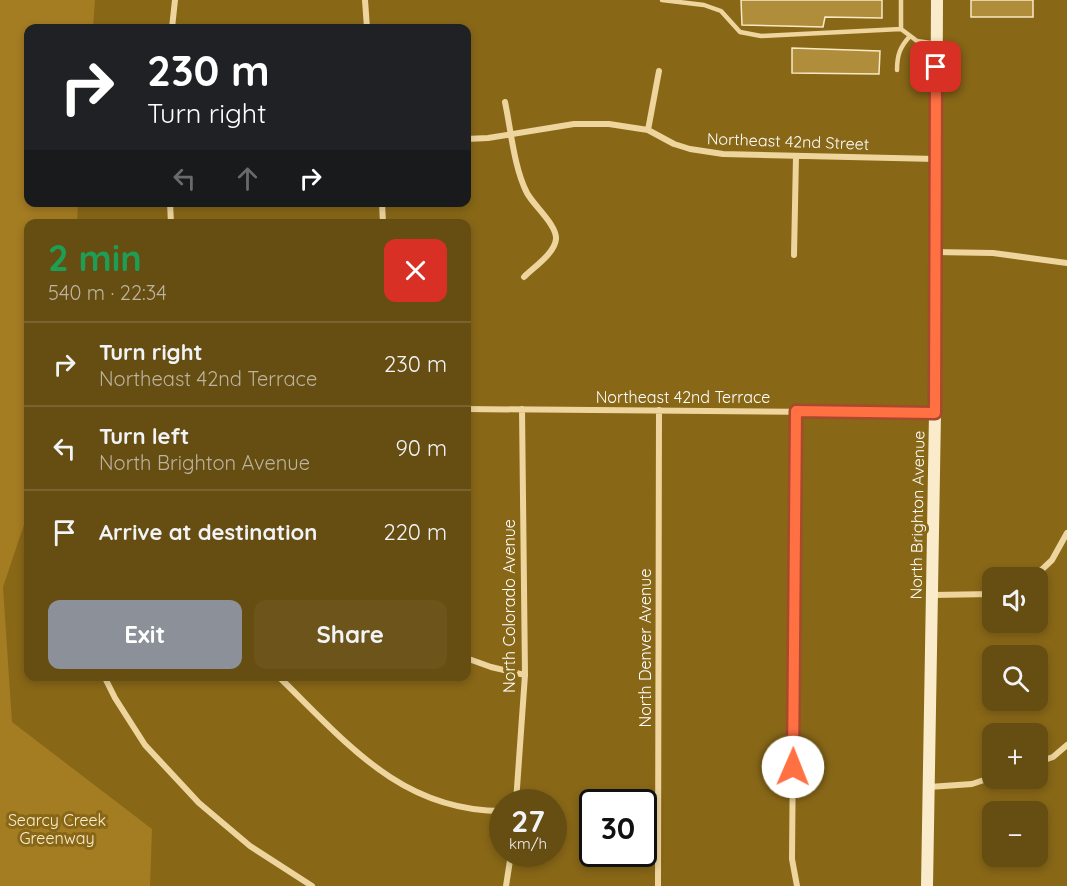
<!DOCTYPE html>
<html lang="en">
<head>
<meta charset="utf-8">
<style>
	:root { --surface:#664d11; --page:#6c541a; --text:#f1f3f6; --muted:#bcb49f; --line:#796431; --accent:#8c9099 }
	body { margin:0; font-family:Quicksand,sans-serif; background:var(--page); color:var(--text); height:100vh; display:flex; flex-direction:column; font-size:22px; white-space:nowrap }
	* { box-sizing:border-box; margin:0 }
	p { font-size:20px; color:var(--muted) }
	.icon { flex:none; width:33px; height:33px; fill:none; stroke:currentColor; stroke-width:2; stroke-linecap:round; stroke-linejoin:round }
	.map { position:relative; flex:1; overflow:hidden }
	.details { position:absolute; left:24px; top:219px; width:447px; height:462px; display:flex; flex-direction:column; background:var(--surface); border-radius:12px; box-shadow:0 3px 9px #0003 }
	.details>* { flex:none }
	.hud { position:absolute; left:24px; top:24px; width:447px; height:183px; border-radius:12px; box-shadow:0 3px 9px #0003; background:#202124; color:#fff; overflow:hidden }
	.controls { position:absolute; left:982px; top:567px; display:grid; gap:12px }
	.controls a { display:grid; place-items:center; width:66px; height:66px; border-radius:12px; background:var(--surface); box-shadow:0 3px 9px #0003; font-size:30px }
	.speed { position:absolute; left:489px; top:789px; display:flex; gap:12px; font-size:30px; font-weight:700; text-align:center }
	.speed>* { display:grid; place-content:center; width:78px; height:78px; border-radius:50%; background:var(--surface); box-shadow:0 3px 9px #0003; line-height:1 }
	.speed small { font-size:15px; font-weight:400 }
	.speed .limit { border:3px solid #111; border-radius:9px; background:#fff; color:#111 }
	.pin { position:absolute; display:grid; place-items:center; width:51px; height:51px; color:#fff; margin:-26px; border-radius:12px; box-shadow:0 3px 9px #0006 }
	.me { position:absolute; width:66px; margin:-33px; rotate:1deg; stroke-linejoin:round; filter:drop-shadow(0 0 4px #0008) }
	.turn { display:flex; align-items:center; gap:21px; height:126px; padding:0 24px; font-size:27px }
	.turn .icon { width:78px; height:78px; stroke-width:2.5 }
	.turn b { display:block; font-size:42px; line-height:51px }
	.lanes { display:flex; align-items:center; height:57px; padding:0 24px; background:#0003; justify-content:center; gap:30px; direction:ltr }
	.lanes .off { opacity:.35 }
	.round { display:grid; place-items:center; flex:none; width:63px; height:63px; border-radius:12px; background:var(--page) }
	.overview { display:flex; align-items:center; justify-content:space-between; height:102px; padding:0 24px }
	h1 { font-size:36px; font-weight:700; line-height:45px; color:#1e9e55 }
	.action { display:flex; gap:12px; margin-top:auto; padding:12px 24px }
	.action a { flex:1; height:69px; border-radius:12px; background:var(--accent); color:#fff; font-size:24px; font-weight:700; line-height:69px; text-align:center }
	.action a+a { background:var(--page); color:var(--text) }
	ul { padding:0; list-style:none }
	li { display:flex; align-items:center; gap:18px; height:84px; padding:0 24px; border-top:2px solid var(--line) }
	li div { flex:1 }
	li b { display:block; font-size:22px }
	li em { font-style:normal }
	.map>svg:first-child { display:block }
	.green { fill:#a47c22 }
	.building { fill:#b08d3b; stroke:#fae9c4; stroke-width:1.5 }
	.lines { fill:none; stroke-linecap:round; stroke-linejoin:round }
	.lane { stroke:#eed59e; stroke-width:4.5 }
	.street { stroke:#eed59e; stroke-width:6 }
	.secondary { stroke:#faeccb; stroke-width:12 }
	.route-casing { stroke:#a6492c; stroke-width:15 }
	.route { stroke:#ff7043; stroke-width:10 }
	.labels { text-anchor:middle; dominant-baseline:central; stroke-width:6; stroke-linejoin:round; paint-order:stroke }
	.street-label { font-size:16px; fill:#fff; stroke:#886717 }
	.park-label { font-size:16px; fill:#fbedd0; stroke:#886717 }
</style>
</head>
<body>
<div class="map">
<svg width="1067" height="886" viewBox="0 0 1067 886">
	<rect width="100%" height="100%" fill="#886717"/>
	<!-- green -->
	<path class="green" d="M0 0H95L93 28H28V202L78 203 77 223 28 224V513L3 587 12 722 152 829 150 886H0Z"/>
	<!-- building -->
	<path class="building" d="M741 0H882V18L825 17 823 27 742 25Z
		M971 0H1033V17H971Z
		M792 48 880 51 879 74 792 73Z"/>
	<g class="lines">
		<!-- lane -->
		<path class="lane" d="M662 0 704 5 721 11 740 32 761 36 901 29
			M901 0V29L917 41 937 44
			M897 70C897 55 900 47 910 36"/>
		<!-- street -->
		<path class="street" d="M365 0 367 28
			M172 28 175 0
			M505 102C511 130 514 168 527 193 534 206 557 225 556 239 555 253 534 267 524 277
			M648 130 659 71
			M466 139 488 138 574 124H609L648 130 674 144 690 149 723 154 936 159
			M170 202 171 224
			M382 202 383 224
			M935 252 993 253 1067 263
			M794 255 796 156
			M466 409 935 413
			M796 411 792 859 797 886
			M1033 578 1052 560 1067 533
			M932 595 993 594
			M466 658 491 667 525 675
			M104 676 115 698 145 745 199 803 250 846 312 886
			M278 676C345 741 400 811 502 811
			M1038 762 1053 757 1067 745
			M929 787 972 784 993 777
			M516 802 525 675 522 409
			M506 886 511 854
			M658 886 659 410"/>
		<!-- secondary -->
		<path class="secondary" d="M927 886 935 413 937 0"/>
	</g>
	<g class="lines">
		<!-- route casing -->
		<g class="route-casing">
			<path id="route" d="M793 767 796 411 935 413 936 67"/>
		</g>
		<!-- route -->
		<use href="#route" class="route"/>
	</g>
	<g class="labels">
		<!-- street labels -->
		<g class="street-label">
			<text transform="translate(788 141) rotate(2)">Northeast 42nd Street</text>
			<text x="683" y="397">Northeast 42nd Terrace</text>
			<text transform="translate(917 515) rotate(-89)">North Brighton Avenue</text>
			<text transform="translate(509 606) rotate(-90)">North Colorado Avenue</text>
			<text transform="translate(645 648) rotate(-90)">North Denver Avenue</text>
		</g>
		<!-- park labels -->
		<g class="park-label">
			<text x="57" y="820">Searcy Creek<tspan x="57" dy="18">Greenway</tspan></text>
		</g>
	</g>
</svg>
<div class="controls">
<a><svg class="icon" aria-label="sound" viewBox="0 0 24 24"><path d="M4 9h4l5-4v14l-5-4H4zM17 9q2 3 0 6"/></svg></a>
<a><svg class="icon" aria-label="search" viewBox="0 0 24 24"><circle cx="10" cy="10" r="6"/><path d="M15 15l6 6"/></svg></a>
<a>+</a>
<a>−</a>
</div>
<div class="speed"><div>27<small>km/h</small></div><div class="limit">30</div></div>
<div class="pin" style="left:936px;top:67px;background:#d93025"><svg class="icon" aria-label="arrive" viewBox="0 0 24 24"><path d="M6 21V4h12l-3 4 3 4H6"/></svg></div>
<svg class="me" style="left:793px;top:767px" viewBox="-20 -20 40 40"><circle r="19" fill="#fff"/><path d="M0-13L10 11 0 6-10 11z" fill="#ff7043"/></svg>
<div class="hud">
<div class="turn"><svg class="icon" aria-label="right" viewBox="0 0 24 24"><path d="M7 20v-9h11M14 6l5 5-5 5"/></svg><div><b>230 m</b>Turn right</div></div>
<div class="lanes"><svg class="icon off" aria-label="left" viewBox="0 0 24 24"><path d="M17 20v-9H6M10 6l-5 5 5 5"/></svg><svg class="icon off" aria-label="ahead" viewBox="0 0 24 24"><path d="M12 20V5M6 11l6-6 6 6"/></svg><svg class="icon" aria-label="right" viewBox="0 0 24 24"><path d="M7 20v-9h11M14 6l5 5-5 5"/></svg></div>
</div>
<section class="details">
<div class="overview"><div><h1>2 min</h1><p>540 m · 22:34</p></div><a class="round" style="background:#d93025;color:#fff"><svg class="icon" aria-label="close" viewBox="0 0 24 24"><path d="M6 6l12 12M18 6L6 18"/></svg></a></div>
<ul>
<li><svg class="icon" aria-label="right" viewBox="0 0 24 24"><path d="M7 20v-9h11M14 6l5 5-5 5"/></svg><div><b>Turn right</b><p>Northeast 42nd Terrace</p></div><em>230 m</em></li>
<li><svg class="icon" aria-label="left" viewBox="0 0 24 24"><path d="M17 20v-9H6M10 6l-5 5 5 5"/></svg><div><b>Turn left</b><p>North Brighton Avenue</p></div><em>90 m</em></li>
<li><svg class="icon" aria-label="arrive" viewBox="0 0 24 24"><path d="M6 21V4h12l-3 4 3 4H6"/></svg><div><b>Arrive at destination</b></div><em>220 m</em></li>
</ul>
<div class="action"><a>Exit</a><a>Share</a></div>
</section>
</div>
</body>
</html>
